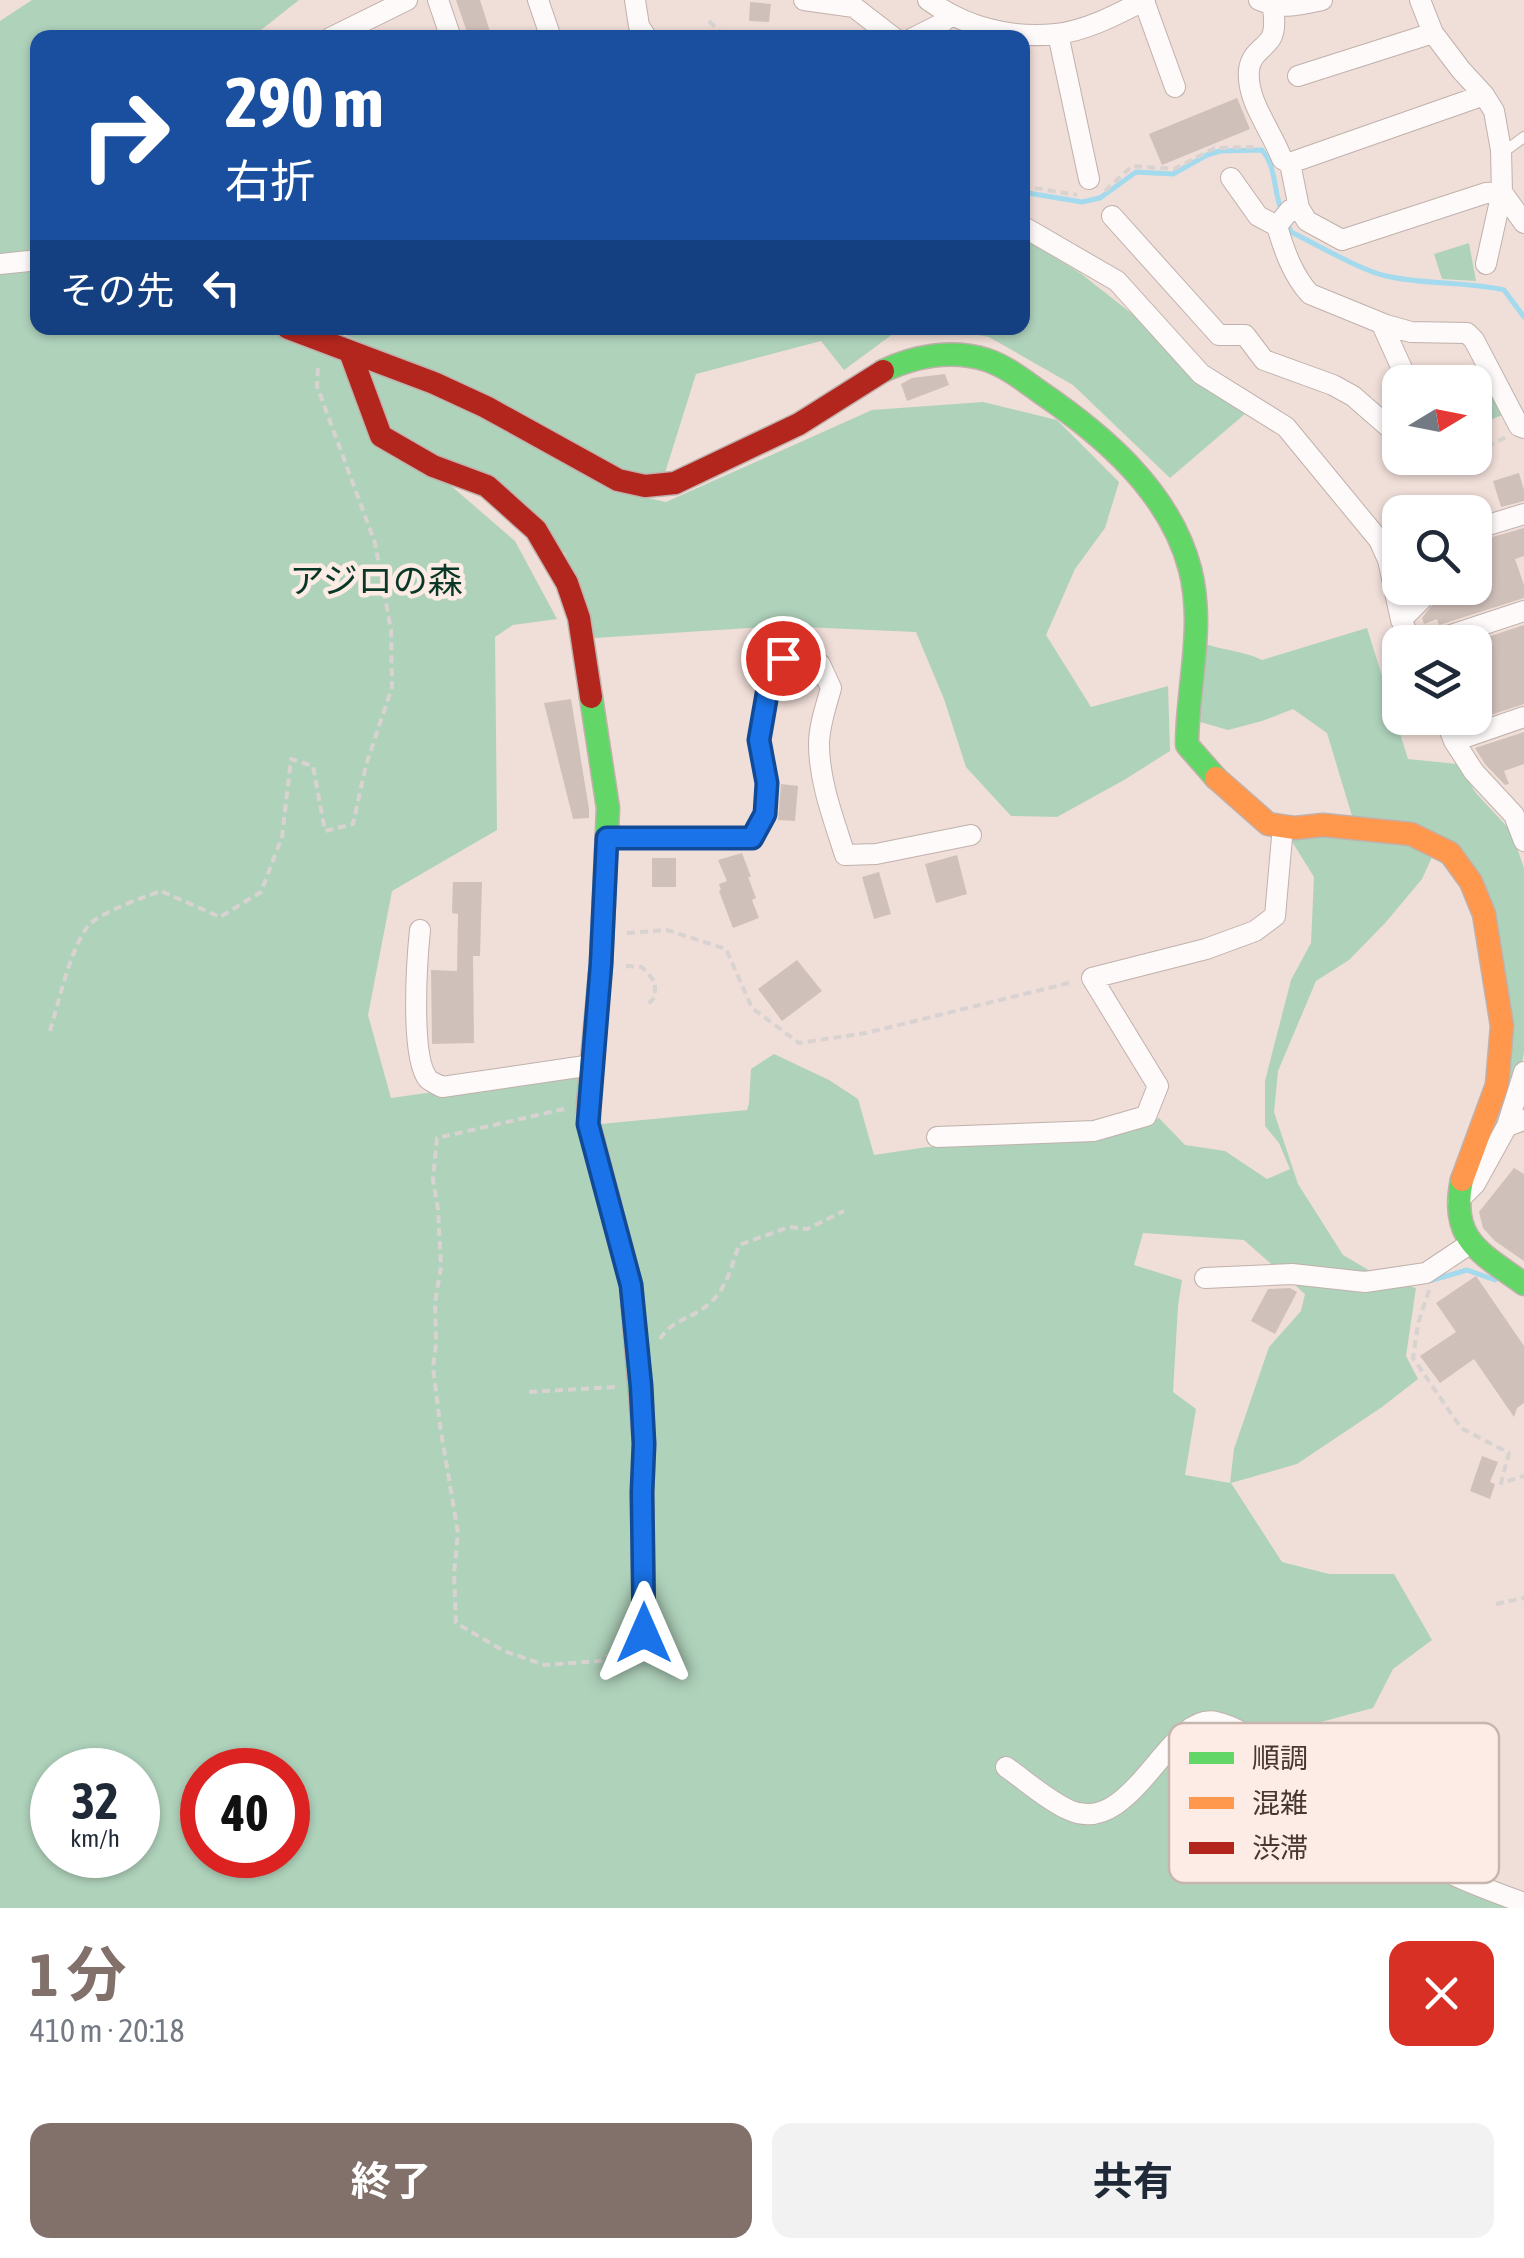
<!DOCTYPE html>
<html lang="ja">
<head>
<meta charset="utf-8">
<style>
	:root { --surface:#fff; --page:#f2f2f3; --text:#1f2937; --muted:#747a83; --accent:#82716b }
	body { margin:0; font-family:"Asap Condensed","Noto Sans JP",sans-serif; background:var(--page); color:var(--text); height:100vh; display:flex; flex-direction:column; font-size:38px; white-space:nowrap }
	* { box-sizing:border-box; margin:0 }
	p { font-size:32px; color:var(--muted) }
	.icon { flex:none; width:55px; height:55px; fill:none; stroke:currentColor; stroke-width:2; stroke-linecap:round; stroke-linejoin:round }
	.map { position:relative; height:1908px; overflow:hidden }
	.side { display:flex; flex-direction:column; background:var(--surface); flex:1 }
	.side>* { flex:none }
	.guide { position:absolute; left:30px; top:30px; width:1000px; height:305px; border-radius:20px; box-shadow:0 2px 8px #0004; background:#1a4fa0; color:#fff; overflow:hidden }
	.needle { width:65px; rotate:80deg }
	.controls { position:absolute; left:1382px; top:365px; display:grid; gap:20px }
	.controls a { display:grid; place-items:center; width:110px; height:110px; border-radius:20px; background:var(--surface); box-shadow:0 2px 8px #0004; font-size:50px }
	.speed { position:absolute; left:30px; top:1748px; display:flex; gap:20px; font-size:50px; font-weight:700; text-align:center }
	.speed>* { display:grid; place-content:center; width:130px; height:130px; border-radius:50%; background:var(--surface); box-shadow:0 2px 8px #0004; line-height:1 }
	.speed small { font-size:25px; font-weight:400 }
	.speed .limit { border:15px solid #d22; background:#fff; color:#111 }
	.pin { position:absolute; display:grid; place-items:center; width:85px; height:85px; color:#fff; margin:-42px; border:5px solid #fff; border-radius:50%; box-shadow:0 2px 10px #0007 }
	.me { position:absolute; width:110px; margin:-55px; rotate:0deg; stroke-linejoin:round; filter:drop-shadow(0 0 8px #0008) }
	.turn { display:flex; align-items:center; gap:35px; height:210px; padding:0 30px; font-size:45px }
	.turn .icon { width:130px; height:130px; stroke-width:2.5 }
	.turn b { display:block; font-size:70px; line-height:85px }
	.then { display:flex; align-items:center; height:95px; padding:0 30px; background:#0003; gap:20px; font-size:38px }
	.round { display:grid; place-items:center; flex:none; width:105px; height:105px; border-radius:20px; background:var(--page) }
	.head { display:flex; align-items:center; justify-content:space-between; height:170px; padding:0 30px }
	h1 { font-size:60px; font-weight:700; line-height:75px; color:var(--accent) }
	.primary-button { display:flex; gap:20px; margin-top:auto; padding:20px 30px }
	.primary-button a { flex:1; height:115px; border-radius:20px; background:var(--accent); color:#fff; font-size:40px; font-weight:700; line-height:115px; text-align:center }
	.primary-button a+a { background:var(--page); color:var(--text) }
	.map>svg:first-child { display:block }
	.green { fill:#afd2bb; fill-rule:evenodd }
	.lines { fill:none; stroke-linecap:round; stroke-linejoin:round }
	.stream { stroke:#a4daee; stroke-width:5 }
	.building { fill:#d0c0ba }
	.lane-casing { stroke:#c0b1ac; stroke-width:12 }
	.street-casing { stroke:#c0b1ac; stroke-width:22 }
	.fast-casing { stroke:#c0b1ac; stroke-width:25 }
	.slow-casing { stroke:#c0b1ac; stroke-width:25 }
	.jam-casing { stroke:#c0b1ac; stroke-width:25 }
	.path { stroke:#d8d3d1; stroke-width:4; stroke-dasharray:8 5; stroke-linecap:butt }
	.lane { stroke:#fdfaf9; stroke-width:10 }
	.street { stroke:#fdfaf9; stroke-width:20 }
	.fast { stroke:#63d668; stroke-width:22 }
	.slow { stroke:#ff974d; stroke-width:22 }
	.jam { stroke:#b3261e; stroke-width:22 }
	.route-casing { stroke:#114b97; stroke-width:25 }
	.route { stroke:#1a73e8; stroke-width:18 }
	.labels { text-anchor:middle; dominant-baseline:central; stroke-width:9; stroke-linejoin:round; paint-order:stroke }
	.park-label { font-size:35px; fill:#0a3827; stroke:#fcece5 }
	.key { fill:#fcece5; stroke:#c6b6af; stroke-width:2.5 }
	.key-label { font-size:28px; fill:#473731 }
</style>
</head>
<body>
<div class="map">
<svg width="1524" height="1908" viewBox="0 0 1524 1908">
	<rect width="100%" height="100%" fill="#f0ded8"/>
	<!-- green -->
	<path class="green" d="M32 0H299L252 37 38 38V328H316L344 357 362 409 515 541 557 619 513 625 495 637 497 830 392 891 368 1015 391 1098 576 1072 601 1124 747 1110 749 1103 751 1069 774 1054 829 1080 858 1099 874 1155 927 1147 1098 1141 1159 1118 1185 1145 1225 1151 1267 1179 1290 1169 1279 1143 1265 1126V1081L1291 980 1311 943 1314 877 1288 835 1352 816 1327 733 1293 709 1262 721 1228 730 1200 722 1205 644C1223 650 1247 652 1262 660L1367 628 1408 759 1457 764 1476 793 1511 831 1524 868V1052L1521 1068 1501 1087 1481 889 1432 857 1422 879 1386 922 1349 960 1316 981 1278 1071 1274 1112 1298 1184 1343 1255 1382 1278 1416 1288 1406 1356 1418 1379 1382 1407 1297 1464 1231 1483 1282 1562 1329 1574H1394L1432 1640 1393 1669 1373 1708 1310 1725 1302 1787 1363 1831 1516 1908H0V21ZM1143 1233 1244 1240 1305 1294 1301 1311 1269 1347 1234 1449 1230 1483 1185 1475 1196 1409 1173 1392 1178 1306 1182 1280 1134 1265ZM52 1770H138V1855H52ZM202 1770H288V1855H202Z
		M1023 238 1080 273 1140 320 1246 413 1170 478 1073 385 989 337 942 328H1022Z
		M1469 243 1476 281 1442 279 1434 254Z
		M330 328H901L844 370 821 341 696 374 663 479 621 475 498 406Z
		M362 360 443 395 613 490 666 502 872 410 983 402 1057 420 1119 482 1105 528 1075 569 1046 635 1091 707 1168 686 1170 751 1124 780 1057 817 1011 816 966 767 944 699 916 632 780 626 595 638 565 553 390 432Z
		M1488 384 1505 414 1475 426V389Z"/>
	<g class="lines">
		<!-- stream -->
		<path class="stream" d="M1022 192 1082 202 1100 198 1136 172 1173 174 1207 155 1220 151 1262 150C1277 168 1273 191 1282 212
			M1287 222 1291 232C1318 245 1358 269 1386 276 1425 285 1465 281 1504 290L1524 317
			M1429 1281 1467 1270 1495 1280"/>
	</g>
	<!-- building -->
	<path class="building" d="M456 0H480L492 38H469Z
		M750 2 771 4 769 22 749 21Z
		M1237 98 1250 129 1162 165 1149 134Z
		M945 374 949 385 907 401 901 384 912 378Z
		M1519 473 1524 490V501L1501 507 1493 481Z
		M1524 528V556L1515 559 1524 585V598L1439 625 1437 619 1424 624 1422 618 1440 595 1461 588H1475V542Z
		M1524 625V704L1466 723 1464 718H1475V684L1484 681 1475 653V642H1472Z
		M571 699 589 809V818L573 819 544 703Z
		M1524 732V764L1504 771 1509 784 1505 785 1485 764 1475 748Z
		M781 784 798 786 795 821 778 820Z
		M742 853 751 877H748L756 898 752 900 759 918 733 928 719 891 721 890 719 884 727 881 718 860Z
		M957 855 967 894 936 903 925 864Z
		M652 858H676V887H652Z
		M879 872 891 914 874 919 862 877Z
		M453 882H482L480 956H473L474 1043 432 1044 431 970 457 971 458 914 452 913Z
		M797 960 822 991 782 1021 758 989Z
		M1514 1168 1524 1174V1261L1495 1241 1483 1228 1479 1212Z
		M1476 1276 1524 1346V1403L1517 1408 1514 1417 1474 1359 1440 1383 1420 1356 1456 1332 1436 1303Z
		M1290 1288 1297 1292 1275 1334 1251 1321 1268 1289Z
		M1482 1456 1498 1462 1490 1482 1495 1484 1490 1499 1470 1491Z"/>
	<g class="lines">
		<!-- lane casing -->
		<g class="lane-casing">
			<path id="lane" d="M1501 150 1509 148 1524 137"/>
		</g>
		<!-- street casing -->
		<g class="street-casing">
			<path id="street" d="M438 0 451 38
				M538 0 551 38
				M635 0 639 26 647 38
				M804 0 854 7 894 38
				M928 0C965 27 1010 39 1056 34 1086 31 1118 14 1145 0
				M1259 0C1281 10 1299 5 1322 0
				M1420 0 1433 33 1461 70 1484 95 1494 111 1501 150 1502 192 1524 223
				M1144 1 1175 87
				M1273 6C1274 16 1276 29 1271 38 1263 50 1251 53 1249 70 1246 101 1272 131 1282 159L1290 163
				M1058 34 1089 179
				M330 38 407 0
				M913 38 939 25 950 16
				M1298 76 1433 33
				M1484 95 1290 163 1299 208 1307 221 1342 240 1486 193 1502 192 1486 264
				M1231 178 1258 216 1277 226
				M1299 208 1290 210 1277 226C1284 250 1293 276 1310 294L1386 325 1384 329 1408 382
				M1112 216 1219 335H1245L1264 360 1333 385 1353 396 1400 437
				M1022 226 1117 281 1201 374 1286 427 1379 540 1388 560 1401 620 1412 642
				M0 264 38 260
				M1386 325 1411 332 1467 333 1474 340 1519 426 1524 428
				M1475 529 1524 514
				M1401 620 1421 600 1428 588
				M1430 642 1524 611
				M1445 718 1454 741 1474 772 1514 815 1524 841
				M1454 741 1524 717
				M607 838 752 839 765 814 767 783 759 740 771 671 783 658 803 654 820 664 831 688C826 706 819 726 819 744 819 782 834 820 845 855L876 854 971 835
				M420 930C417 959 410 1057 428 1079 430 1081 440 1086 442 1087L592 1065
				M1507 1126 1524 1072
				M937 1137 1094 1131 1146 1116 1158 1086 1092 978 1206 949 1255 931 1275 916 1283 826
				M1458 1201 1475 1184 1507 1126 1524 1120
				M1205 1278 1292 1274 1365 1282 1426 1273 1471 1243
				M1006 1767C1026 1781 1047 1800 1069 1810 1132 1839 1169 1711 1216 1722 1240 1727 1262 1746 1282 1760 1323 1790 1363 1822 1406 1849 1442 1873 1483 1888 1524 1903"/>
		</g>
		<!-- fast casing -->
		<g class="fast-casing">
			<path id="fast" d="M883 371C915 356 952 349 987 360 1007 367 1023 380 1040 392 1103 435 1170 492 1190 569 1205 627 1187 687 1187 745L1216 778
				M591 697 608 808 601 964 588 1103 589 1125 631 1285 644 1444 642 1491 644 1633
				M1462 1180C1449 1240 1481 1253 1524 1284"/>
		</g>
		<!-- slow casing -->
		<g class="slow-casing">
			<path id="slow" d="M1216 778 1268 824 1295 828 1323 825 1411 834 1450 853 1471 882 1484 914 1502 1026 1497 1085 1462 1180"/>
		</g>
		<!-- jam casing -->
		<g class="jam-casing">
			<path id="jam" d="M288 328 434 383 486 407 618 480 645 486 675 483 799 424 883 371
				M350 352 381 436 433 466 487 486 536 530 567 583 579 618 591 697"/>
		</g>
		<!-- path -->
		<path class="path" d="M709 21 727 38
			M1022 186 1077 195
			M1105 191 1132 166 1174 169 1215 148 1256 147
			M1475 453 1506 437
			M1457 458 1460 460 1465 458
			M627 933 667 930 726 949 752 1008 799 1043 866 1033 1073 982
			M626 966 642 967 655 982V997L645 1007
			M50 1031C59 1002 70 948 89 925 101 912 144 897 161 891L220 917 261 892 282 837 291 759 313 766 325 831 353 824 366 765 392 687 391 630 375 543 317 386 318 366
			M564 1109 437 1138 433 1179 438 1209 441 1267 435 1302 436 1344 433 1367 441 1432 458 1533 454 1573 456 1623 504 1651 545 1665 600 1661 623 1646
			M1429 1290 1418 1324 1413 1358 1461 1428 1509 1453 1501 1483 1524 1476
			M660 1339C672 1320 688 1320 705 1307 726 1292 731 1268 739 1245L789 1227 807 1229 844 1211
			M529 1392 617 1387
			M1496 1604 1524 1598"/>
		<!-- lane -->
		<use href="#lane" class="lane"/>
		<!-- street -->
		<use href="#street" class="street"/>
		<!-- fast -->
		<use href="#fast" class="fast"/>
		<!-- slow -->
		<use href="#slow" class="slow"/>
		<!-- jam -->
		<use href="#jam" class="jam"/>
	</g>
	<g class="lines">
		<!-- route casing -->
		<g class="route-casing">
			<path id="route" d="M644 1633 642 1492 644 1444 641 1386 631 1285 588 1124 601 964 607 838H752L765 814 767 783 759 740 771 671 783 658"/>
		</g>
		<!-- route -->
		<use href="#route" class="route"/>
	</g>
	<g class="labels">
		<!-- park labels -->
		<g class="park-label">
			<text x="376" y="580">アジロの森</text>
		</g>
	</g>
	<!-- legend -->
	<rect x="1169" y="1723" width="330" height="160" rx="15" class="key"/>
	<rect x="1189" y="1752" width="45" height="12" fill="#63d668"/>
	<rect x="1189" y="1797" width="45" height="12" fill="#ff974d"/>
	<rect x="1189" y="1842" width="45" height="12" fill="#b3261e"/>
	<g class="key-label">
		<text x="1252" y="1768">順調</text>
		<text x="1252" y="1813">混雑</text>
		<text x="1252" y="1858">渋滞</text>
	</g>
</svg>
<div class="controls">
<a><svg class="needle" viewBox="-14 -14 28 28"><path d="M0-13l5 13h-10z" fill="#e53935"/><path d="M0 13l5-13h-10z" fill="#747a83"/></svg></a>
<a><svg class="icon" aria-label="search" viewBox="0 0 24 24"><circle cx="10" cy="10" r="6"/><path d="M15 15l6 6"/></svg></a>
<a><svg class="icon" aria-label="layers" viewBox="0 0 24 24"><path d="M12 4l9 5-9 5-9-5zM3 14l9 5 9-5"/></svg></a>
</div>
<div class="speed"><div>32<small>km/h</small></div><div class="limit">40</div></div>
<div class="pin" style="left:783px;top:658px;background:#d93025"><svg class="icon" aria-label="arrive" viewBox="0 0 24 24"><path d="M6 21V4h12l-3 4 3 4H6"/></svg></div>
<svg class="me" style="left:644px;top:1633px" viewBox="-20 -20 40 40"><path d="M0-17L14 15 0 8-14 15z" fill="#1a73e8" stroke="#fff" stroke-width="4"/></svg>
<div class="guide">
<div class="turn"><svg class="icon" aria-label="right" viewBox="0 0 24 24"><path d="M7 20v-9h11M14 6l5 5-5 5"/></svg><div><b>290 m</b>右折</div></div>
<div class="then">その先<svg class="icon" aria-label="left" viewBox="0 0 24 24"><path d="M17 20v-9H6M10 6l-5 5 5 5"/></svg></div>
</div>
</div>
<section class="side">
<div class="head"><div><h1>1 分</h1><p>410 m · 20:18</p></div><a class="round" style="background:#d93025;color:#fff"><svg class="icon" aria-label="close" viewBox="0 0 24 24"><path d="M6 6l12 12M18 6L6 18"/></svg></a></div>
<div class="primary-button"><a>終了</a><a>共有</a></div>
</section>
</body>
</html>
